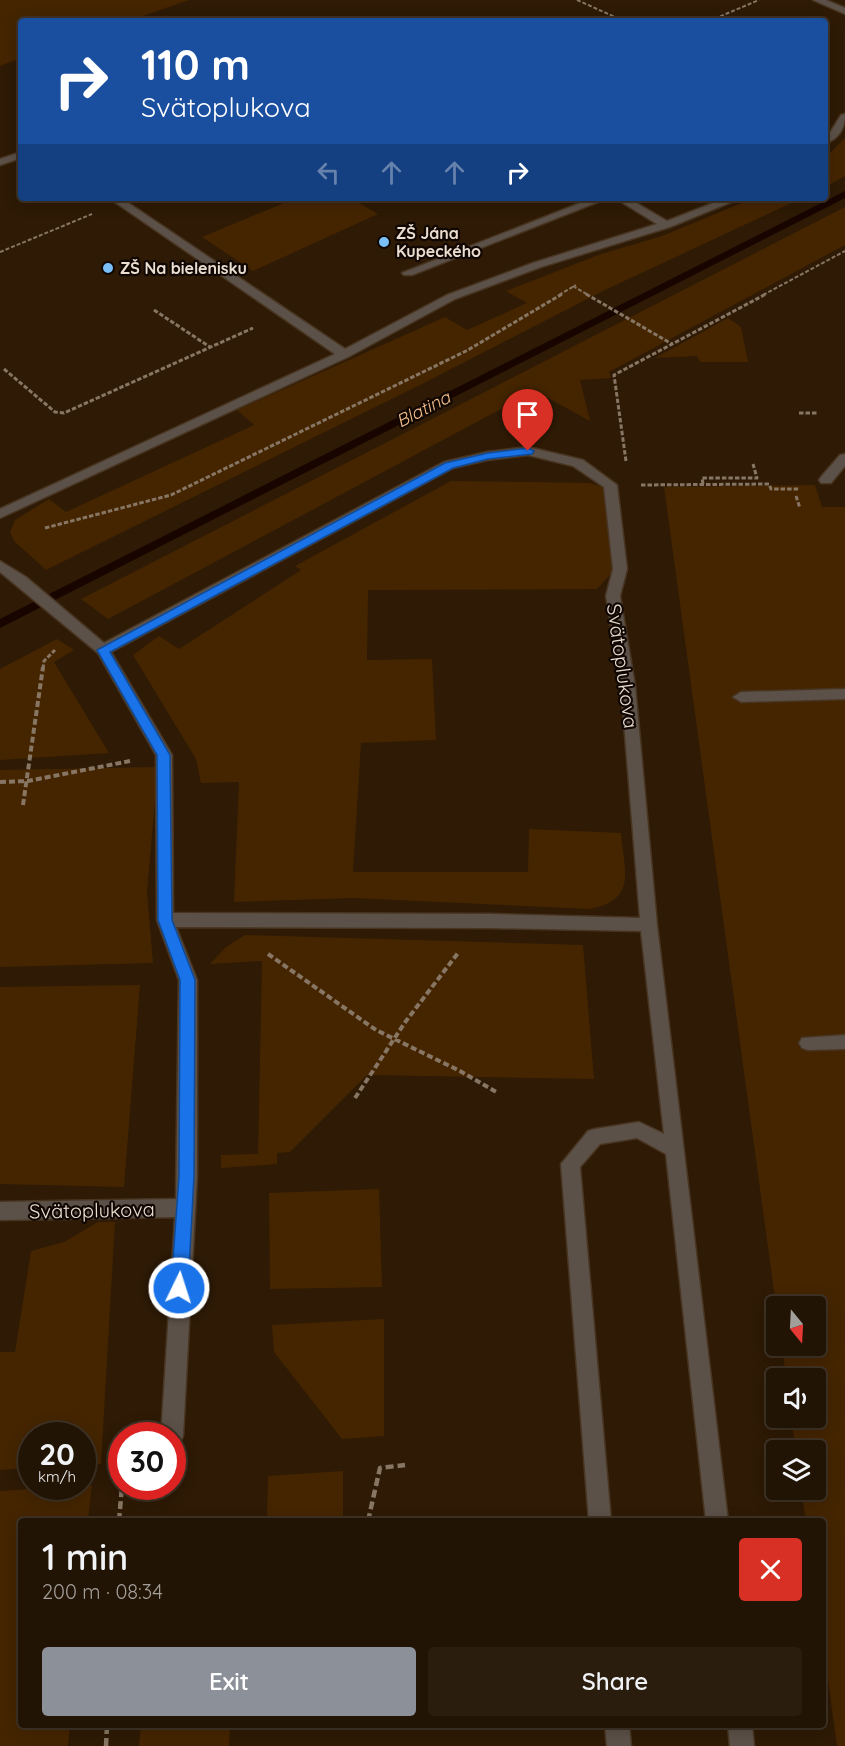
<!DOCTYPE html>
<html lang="en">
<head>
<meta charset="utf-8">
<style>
	:root { --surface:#221404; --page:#2a1d0e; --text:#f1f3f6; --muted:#a29e9a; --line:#3f3326; --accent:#8c9099 }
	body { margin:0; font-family:Quicksand,sans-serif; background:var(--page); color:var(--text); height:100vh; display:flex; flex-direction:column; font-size:22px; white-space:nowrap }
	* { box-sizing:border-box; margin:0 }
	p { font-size:20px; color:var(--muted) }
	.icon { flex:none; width:33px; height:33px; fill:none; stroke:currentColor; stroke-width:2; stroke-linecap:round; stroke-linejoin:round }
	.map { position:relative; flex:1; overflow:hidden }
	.sheet { position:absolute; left:18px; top:1518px; width:808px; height:210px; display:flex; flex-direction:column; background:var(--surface); border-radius:6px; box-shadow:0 3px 15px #0003,0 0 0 2px var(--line) }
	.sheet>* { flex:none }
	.guide { position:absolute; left:18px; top:18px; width:810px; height:183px; border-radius:6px; box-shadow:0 3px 15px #0003,0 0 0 2px var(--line); background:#1a4fa0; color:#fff; overflow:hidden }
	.needle { width:39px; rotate:162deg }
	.buttons { position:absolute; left:766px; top:1296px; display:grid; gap:12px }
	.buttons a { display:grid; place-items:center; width:60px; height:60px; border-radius:6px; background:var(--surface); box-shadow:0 3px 15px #0003,0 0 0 2px var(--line); font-size:30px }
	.speed { position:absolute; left:18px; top:1422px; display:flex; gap:12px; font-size:30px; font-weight:700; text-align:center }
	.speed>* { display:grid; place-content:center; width:78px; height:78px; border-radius:50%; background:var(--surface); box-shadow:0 3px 15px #0003,0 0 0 2px var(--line); line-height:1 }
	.speed small { font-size:15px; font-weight:400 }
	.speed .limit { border:9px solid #d22; background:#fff; color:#111 }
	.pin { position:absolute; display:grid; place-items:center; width:51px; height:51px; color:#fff; margin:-62px -26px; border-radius:50% 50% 50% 0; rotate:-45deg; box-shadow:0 0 6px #0007 }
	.pin .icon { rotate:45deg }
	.me { position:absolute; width:66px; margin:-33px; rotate:4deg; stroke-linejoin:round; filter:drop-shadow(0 0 4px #0008) }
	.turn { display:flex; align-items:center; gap:21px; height:126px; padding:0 24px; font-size:27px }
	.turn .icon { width:78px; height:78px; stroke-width:2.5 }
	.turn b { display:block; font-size:42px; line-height:51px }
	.lanes { display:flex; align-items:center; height:57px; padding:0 24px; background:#0003; justify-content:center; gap:30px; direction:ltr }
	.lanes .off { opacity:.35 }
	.round { display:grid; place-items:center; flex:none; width:63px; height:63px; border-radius:6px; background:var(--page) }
	.overview { display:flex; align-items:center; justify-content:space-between; height:102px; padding:0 24px }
	h1 { font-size:36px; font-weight:600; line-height:45px }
	.cta { display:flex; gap:12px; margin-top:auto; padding:12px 24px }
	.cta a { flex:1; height:69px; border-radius:6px; background:var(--accent); color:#fff; font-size:24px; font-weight:600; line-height:69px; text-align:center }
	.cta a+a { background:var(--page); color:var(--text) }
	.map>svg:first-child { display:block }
	.green { fill:#452500 }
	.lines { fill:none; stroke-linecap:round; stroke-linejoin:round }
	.stream { fill:#180500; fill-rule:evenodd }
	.service-casing { stroke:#483521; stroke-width:3 }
	.minor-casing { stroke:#483521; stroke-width:3 }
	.path-far3 { stroke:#877664; stroke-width:2; stroke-dasharray:4 2; stroke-linecap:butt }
	.path-far2 { stroke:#877664; stroke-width:3; stroke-dasharray:4.5 2; stroke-linecap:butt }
	.path-far1 { stroke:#877664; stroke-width:4; stroke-dasharray:6 3; stroke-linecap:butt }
	.path { stroke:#877664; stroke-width:4.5; stroke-dasharray:8 4; stroke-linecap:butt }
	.service { fill:#5c5148; fill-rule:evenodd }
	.minor { fill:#5c5148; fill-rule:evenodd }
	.route { fill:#1a73e8; stroke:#114b97; stroke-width:1.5 }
	.poi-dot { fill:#7abff8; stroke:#100702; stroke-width:2 }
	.labels { text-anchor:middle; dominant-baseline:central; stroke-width:4.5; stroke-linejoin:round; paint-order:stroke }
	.far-poi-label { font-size:16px; font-weight:bold; fill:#ebddd0; stroke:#100702; text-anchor:start }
	.far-water-label { font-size:18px; font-style:italic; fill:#f6c08d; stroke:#100702 }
	.street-label { font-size:20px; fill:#ebddd0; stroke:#100702 }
</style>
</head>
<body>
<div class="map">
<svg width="845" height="1746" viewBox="0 0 845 1746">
	<rect width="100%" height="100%" fill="#2e1a05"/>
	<!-- green -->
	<path class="green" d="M0 0H189L128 21H21V58L0 66Z
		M845 138V176L825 187V158Z
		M296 198H351L378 214 253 271 202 237Z
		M754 198H802L605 290 426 382 46 570 14 541 10 532 15 520 49 499 66 512 254 425 237 410 445 317 467 330 527 303 506 291 601 254 662 236Z
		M845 207V245L609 372 611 378 580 380 590 421 535 391 108 619 81 599Z
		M728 318 741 327 748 362H700L697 356 655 358Z
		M451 481 590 483 602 487 606 491 614 570 597 589 368 590 367 660 432 659 436 740 361 743 353 872H528L529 829 621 833C624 871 638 900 589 909L353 898 234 902 239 782 201 783 196 759 133 655 159 636 179 649 301 570 295 566Z
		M815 485 822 507H845V1746H837L824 1651V1521H806L801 1490H816V1450H796L791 1418H816V1378H786L782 1346H816V1306H777V1313L664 487Z
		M57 639 74 650 54 662 109 753 0 760V669Z
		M158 767 147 892 153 963 0 967V770Z
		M245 935 583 945 594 1079 367 1075 290 1152 277 1153V1164L221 1168V1155L258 1154 262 961 210 964 226 947Z
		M140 985 124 1187 0 1184V987Z
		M379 1189 382 1287 270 1289 269 1193Z
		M98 1222H115L101 1464 83 1465 82 1436H32L31 1468 0 1470V1352H15L31 1251 64 1242Z
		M384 1319V1436L342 1439 274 1352 272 1325Z
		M343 1471V1521H267L268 1476Z
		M92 1485 88 1521H21V1725H70L68 1746H0V1491Z
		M141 1725H230L229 1746H139Z"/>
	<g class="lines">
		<!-- stream -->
		<path class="stream" d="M845 191V198L0 628V619Z"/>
		<!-- service casing -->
		<g class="service-casing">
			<path id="service" d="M813 0H826L845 8V14Z
				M845 114C845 129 839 138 825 144V136L831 131 841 115Z
				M21 152V158L0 165V159Z
				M109 198H121L345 349 447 295 533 263 657 224 615 198H628L667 221 726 198H741L670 227 541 267 455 299 348 357 0 518V509L335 354Z
				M593 198H608L412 275H404L402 273Z
				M845 454V466L831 483H821L819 480 821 477 840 455Z
				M845 689V699L741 702 733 697 741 692Z
				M845 1035V1049L808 1050 802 1048 799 1043 802 1038Z"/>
		</g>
		<!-- minor casing -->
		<g class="minor-casing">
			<path id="minor" d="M528 447 583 460 617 485 627 569 620 596 635 686 657 925 728 1521H706L666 1154 637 1138 600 1144 580 1167 611 1521H589L561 1164 588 1131 595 1129 639 1122 664 1134 641 931 491 928 176 927 197 980V1176L183 1436 180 1443 172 1446V1436H161L175 1217 0 1220V1202L176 1199 179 980 157 920 156 755 98 653 0 572V561L26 577 104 643 444 462 487 452ZM528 455 573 466 604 487 613 569 606 596 621 686 640 918 491 914 173 913 172 755 111 652 453 468 487 460Z
				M605 1725H629L631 1746H607Z
				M728 1725H752L754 1746H730Z"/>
		</g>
		<!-- path-far3 -->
		<path class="path-far3" d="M577 0 624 21
			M709 21 759 0
			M0 252 92 214
			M573 286 588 295
			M559 295 576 285
			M763 295 845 251"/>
		<!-- path-far2 -->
		<path class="path-far2" d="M586 294 672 344
			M154 310 210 347
			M4 369 55 412 64 413 253 328
			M799 413H817
			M626 461 614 375 766 294
			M703 484 702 478H757L753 464
			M641 485 769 484 771 489H800
			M796 496 800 508
			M45 528 171 495 468 350 562 294
			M43 669 44 661 55 650"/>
		<!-- path-far1 -->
		<path class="path-far1" d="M0 782 28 781 130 761
			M23 805 43 667
			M268 954 376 1030 460 1071 498 1093
			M355 1098 406 1021 458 953"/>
		<!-- path -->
		<path class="path" d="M119 1521 122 1486
			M368 1521 380 1468 405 1465
			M106 1746 107 1725"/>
		<!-- service -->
		<use href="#service" class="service"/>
		<!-- minor -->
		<use href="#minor" class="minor"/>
	</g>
	<!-- route -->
	<path class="route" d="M528 448 534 451 532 454 488 459 453 468 110 652 170 755 172 920 195 980 194 1176 188 1288 185 1294 179 1296 173 1294 171 1288 179 1176 180 980 158 920 157 755 97 650 445 463 488 453Z"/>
	<!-- markers -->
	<g class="poi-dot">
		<circle cx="384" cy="242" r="6"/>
		<circle cx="108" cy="268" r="6"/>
	</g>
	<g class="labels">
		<!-- far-poi labels -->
		<g class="far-poi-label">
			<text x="396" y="233">ZŠ Jána<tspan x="396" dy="18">Kupeckého</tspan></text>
			<text x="120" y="268">ZŠ Na bielenisku</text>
		</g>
		<!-- far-water labels -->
		<g class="far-water-label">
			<text transform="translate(423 409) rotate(-27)">Blatina</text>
		</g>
		<!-- street labels -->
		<g class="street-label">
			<text transform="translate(623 666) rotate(82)">Svätoplukova</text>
			<text transform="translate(92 1210) rotate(-1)">Svätoplukova</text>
		</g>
	</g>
</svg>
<div class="buttons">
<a><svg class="needle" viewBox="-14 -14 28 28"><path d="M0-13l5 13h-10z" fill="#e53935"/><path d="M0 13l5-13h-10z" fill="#a29e9a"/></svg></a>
<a><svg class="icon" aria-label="sound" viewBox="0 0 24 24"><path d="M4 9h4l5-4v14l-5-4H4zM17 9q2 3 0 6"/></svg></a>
<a><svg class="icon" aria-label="layers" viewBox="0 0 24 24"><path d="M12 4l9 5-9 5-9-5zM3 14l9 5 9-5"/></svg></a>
</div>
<div class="speed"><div>20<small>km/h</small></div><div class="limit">30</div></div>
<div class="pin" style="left:528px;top:451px;background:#d93025"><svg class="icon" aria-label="arrive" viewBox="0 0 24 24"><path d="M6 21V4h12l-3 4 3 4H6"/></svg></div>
<svg class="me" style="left:179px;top:1288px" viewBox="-20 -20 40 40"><circle r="17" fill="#1a73e8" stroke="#fff" stroke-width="3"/><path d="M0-11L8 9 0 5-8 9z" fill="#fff"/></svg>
<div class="guide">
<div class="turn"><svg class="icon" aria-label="right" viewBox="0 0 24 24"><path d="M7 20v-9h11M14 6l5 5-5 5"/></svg><div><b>110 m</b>Svätoplukova</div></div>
<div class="lanes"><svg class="icon off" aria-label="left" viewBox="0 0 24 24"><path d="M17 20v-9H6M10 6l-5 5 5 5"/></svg><svg class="icon off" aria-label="ahead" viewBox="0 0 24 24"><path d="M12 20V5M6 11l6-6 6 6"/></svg><svg class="icon off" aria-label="ahead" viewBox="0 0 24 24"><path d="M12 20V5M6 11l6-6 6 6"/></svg><svg class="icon" aria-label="right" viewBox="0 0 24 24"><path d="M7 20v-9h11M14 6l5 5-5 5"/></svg></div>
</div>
<section class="sheet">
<div class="overview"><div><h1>1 min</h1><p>200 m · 08:34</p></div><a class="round" style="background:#d93025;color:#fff"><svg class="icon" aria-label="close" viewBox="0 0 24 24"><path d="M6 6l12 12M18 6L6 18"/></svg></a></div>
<div class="cta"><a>Exit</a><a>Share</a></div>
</section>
</div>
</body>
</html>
